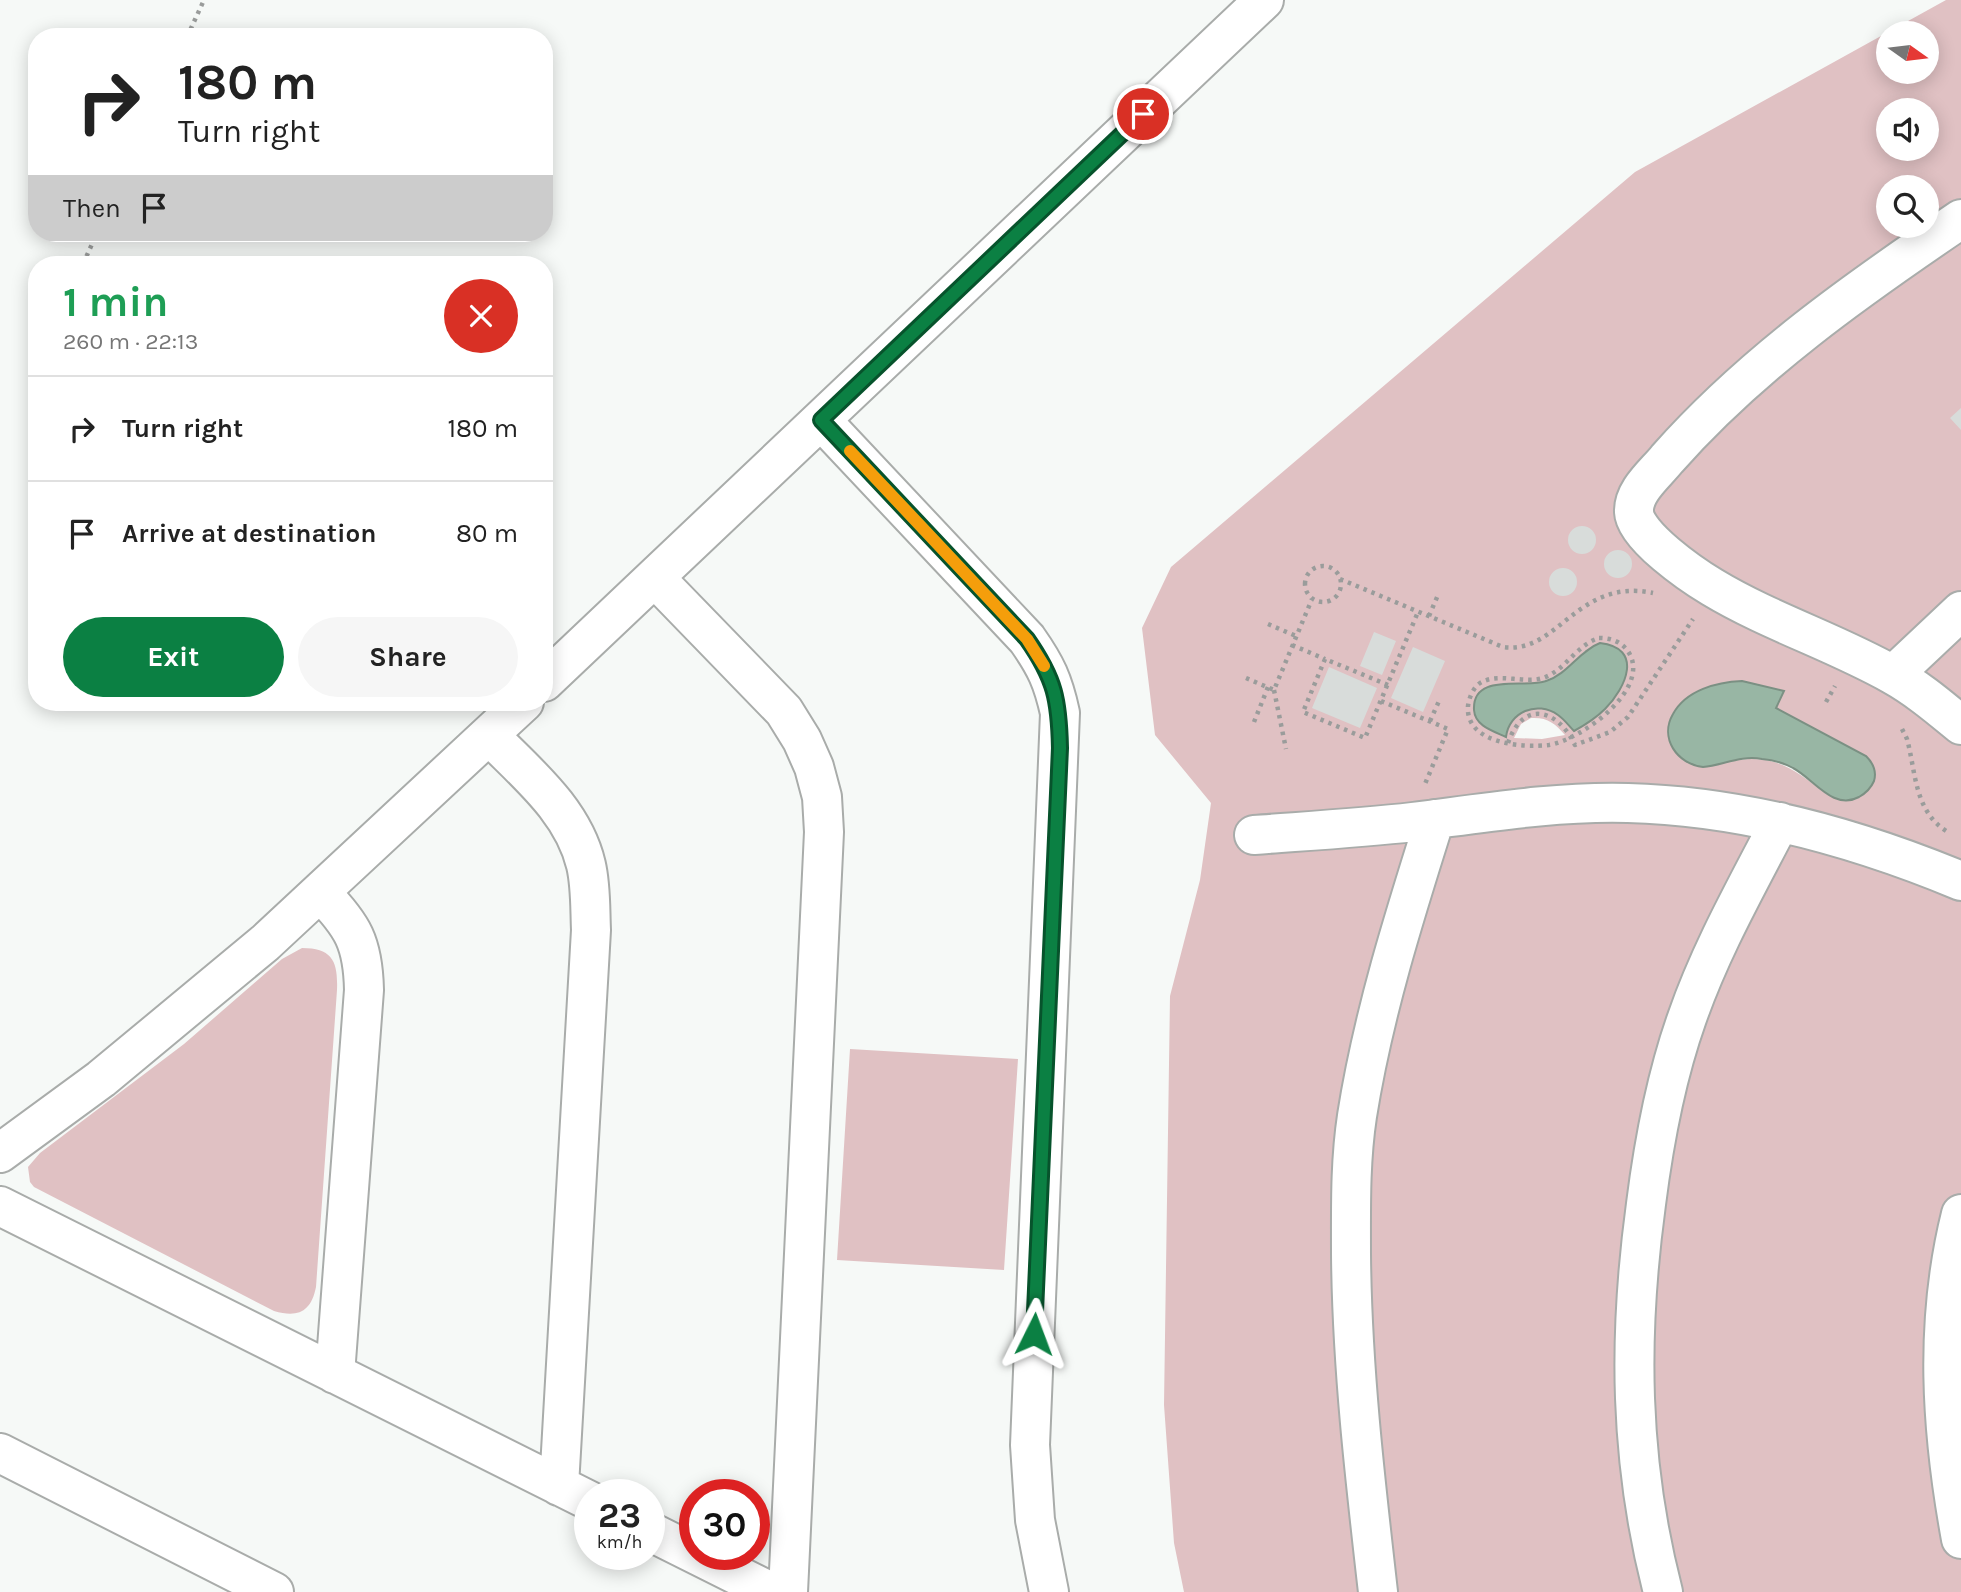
<!DOCTYPE html>
<html lang="en">
<head>
<meta charset="utf-8">
<style>
	:root { --surface:#fff; --page:#f6f6f6; --text:#222; --muted:#767676; --line:#e0e0e0; --accent:#0b8043 }
	body { margin:0; font-family:Karla,sans-serif; background:var(--page); color:var(--text); height:100vh; display:flex; flex-direction:column; font-size:26px; white-space:nowrap }
	* { box-sizing:border-box; margin:0 }
	p { font-size:23px; color:var(--muted) }
	.icon { flex:none; width:38px; height:38px; fill:none; stroke:currentColor; stroke-width:2; stroke-linecap:round; stroke-linejoin:round }
	.map { position:relative; flex:1; overflow:hidden }
	.details { position:absolute; left:28px; top:256px; width:525px; height:455px; display:flex; flex-direction:column; background:var(--surface); border-radius:28px; box-shadow:0 4px 18px #0003 }
	.details>* { flex:none }
	.banner { position:absolute; left:28px; top:28px; width:525px; height:214px; border-radius:28px; box-shadow:0 4px 18px #0003; background:#fff; color:var(--text); overflow:hidden }
	.needle { width:46px; rotate:104deg }
	.buttons { position:absolute; left:1876px; top:21px; display:grid; gap:14px }
	.buttons a { display:grid; place-items:center; width:63px; height:63px; border-radius:50%; background:var(--surface); box-shadow:0 4px 18px #0003; font-size:35px }
	.speed { position:absolute; left:574px; top:1479px; display:flex; gap:14px; font-size:35px; font-weight:700; text-align:center }
	.speed>* { display:grid; place-content:center; width:91px; height:91px; border-radius:50%; background:var(--surface); box-shadow:0 4px 18px #0003; line-height:1 }
	.speed small { font-size:18px; font-weight:400 }
	.speed .limit { border:10px solid #d22; background:#fff; color:#111 }
	.pin { position:absolute; display:grid; place-items:center; width:60px; height:60px; color:#fff; margin:-30px; border:4px solid #fff; border-radius:50%; box-shadow:0 2px 7px #0007 }
	.me { position:absolute; width:77px; margin:-38px; rotate:3deg; stroke-linejoin:round; filter:drop-shadow(0 0 5px #0008) }
	.turn { display:flex; align-items:center; gap:24px; height:147px; padding:0 35px; font-size:32px }
	.turn .icon { width:91px; height:91px; stroke-width:2.5 }
	.turn b { display:block; font-size:49px; line-height:60px }
	.then { display:flex; align-items:center; height:66px; padding:0 35px; background:#0003; gap:14px; font-size:26px }
	.round { display:grid; place-items:center; flex:none; width:74px; height:74px; border-radius:37px; background:var(--page) }
	.head { display:flex; align-items:center; justify-content:space-between; height:119px; padding:0 35px }
	h1 { font-size:42px; font-weight:700; line-height:52px; color:#1e9e55 }
	.action { display:flex; gap:14px; margin-top:auto; padding:14px 35px }
	.action a { flex:1; height:80px; border-radius:42px; background:var(--accent); color:#fff; font-size:28px; font-weight:700; line-height:80px; text-align:center }
	.action a+a { background:var(--page); color:var(--text) }
	ul { padding:0; list-style:none }
	li { display:flex; align-items:center; gap:21px; height:105px; padding:0 35px; border-top:2px solid var(--line) }
	li div { flex:1 }
	li b { display:block; font-size:26px }
	li em { font-style:normal }
	.map>svg:first-child { display:block }
	.green { fill:#e0c1c3; fill-rule:evenodd }
	.water { fill:#98b6a4; stroke:#7b9083; stroke-width:2 }
	.building { fill:#d8dcda }
	.lines { fill:none; stroke-linecap:round; stroke-linejoin:round }
	.minor-casing { stroke:#a9acaa; stroke-width:42 }
	.path { stroke:#9a9c9b; stroke-width:4.5; stroke-dasharray:3.5 5; stroke-linecap:butt }
	.minor { stroke:#fff; stroke-width:38 }
	.route-casing { stroke:#07532c; stroke-width:18 }
	.route { stroke:#0b8043; stroke-width:12 }
	.slow { stroke:#f59e0b; stroke-width:12 }
</style>
</head>
<body>
<div class="map">
<svg width="1961" height="1592" viewBox="0 0 1961 1592">
	<rect width="100%" height="100%" fill="#f6f9f7"/>
	<!-- green -->
	<path class="green" d="M1946 0H1961V1592H1184L1174 1543 1164 1405 1170 996 1200 880 1211 803 1155 735 1142 628 1171 567 1635 172ZM1888 33H1927V72H1888ZM1888 110H1927V149H1888ZM1888 187H1927V226H1888ZM1585 651 1627 671C1620 700 1597 716 1574 731 1569 726 1564 719 1558 715 1536 699 1511 713 1505 736L1484 726 1514 685C1549 684 1561 675 1585 651ZM1742 681 1784 691 1776 708 1859 752 1828 795C1783 760 1767 751 1710 766L1670 743C1668 700 1702 682 1742 681ZM1531 718C1547 717 1555 723 1565 735L1542 739 1514 738 1521 724Z
		M302 948C333 948 338 962 337 990L316 1287C311 1312 298 1318 274 1311L34 1187 30 1182 28 1167 40 1153 184 1044 282 959Z
		M850 1049 1018 1059 1004 1270 837 1260Z"/>
	<!-- water -->
	<path class="water" d="M1600 643C1644 648 1626 688 1605 709 1596 718 1585 725 1574 731 1569 726 1564 719 1558 715 1537 700 1509 712 1506 737 1493 731 1475 726 1474 710 1472 672 1524 689 1546 681 1568 674 1579 651 1600 643Z
		M1742 681 1784 691 1776 708 1866 756C1873 763 1877 771 1874 781 1871 788 1866 793 1859 797 1833 811 1814 779 1793 768 1784 763 1773 760 1762 759 1741 755 1723 765 1703 767 1677 764 1659 738 1673 714 1686 690 1717 682 1742 681Z"/>
	<!-- building -->
	<path class="building" d="M1961 408V430L1950 418Z
		M1568 540a14 14 0 1 1 28 0a14 14 0 1 1-28 0Z
		M1604 564a14 14 0 1 1 28 0a14 14 0 1 1-28 0Z
		M1549 582a14 14 0 1 1 28 0a14 14 0 1 1-28 0Z
		M1374 632 1396 641 1382 675 1360 666Z
		M1413 647 1445 661 1423 712 1391 698Z
		M1329 667 1377 688 1360 728 1312 708Z"/>
	<g class="lines">
		<!-- minor casing -->
		<g class="minor-casing">
			<path id="minor" d="M1961 219C1856 290 1751 364 1667 459 1655 474 1633 491 1634 512 1635 536 1692 575 1712 587 1770 622 1835 642 1893 675 1918 689 1939 707 1961 725
				M821 420 1027 639C1046 666 1053 681 1060 713L1030 1445 1035 1520 1049 1592
				M655 578 784 711 802 740 814 767 822 797 824 832 788 1592
				M1893 675 1961 611
				M544 682 1264 0
				M489 735C526 773 573 810 586 865 591 886 590 908 591 930L559 1486
				M1254 835C1307 831 1360 828 1413 822 1484 813 1556 801 1628 803 1744 806 1855 837 1961 881
				M321 893C353 926 363 943 364 990L335 1374
				M0 1153 101 1079 265 943 524 702
				M0 1206 590 1501
				M1961 1214C1934 1322 1941 1430 1961 1539
				M0 1453 274 1592
				M649 1531 695 1554
				M695 1554 771 1592
				M1378 1592C1365 1479 1352 1367 1351 1254 1351 1208 1350 1162 1357 1116 1373 1015 1404 917 1435 819
				M1663 1592C1629 1461 1628 1336 1646 1204 1654 1141 1666 1077 1687 1018 1711 949 1747 886 1780 822"/>
		</g>
		<!-- path -->
		<path class="path" d="M187 37 204 0
			M83 264 97 233
			M1305 584a18 18 0 1 1 36 0a18 18 0 1 1-36 0Z
			M1340 579 1503 647C1558 655 1577 577 1653 593
			M1429 616 1438 595
			M1268 624 1296 636
			M1599 638C1610 638 1620 641 1627 650 1655 687 1581 740 1549 745 1523 748 1465 744 1468 706 1469 698 1473 688 1480 683 1498 672 1524 684 1543 678 1566 670 1576 645 1599 638Z
			M1292 645 1325 659
			M1246 678 1274 690 1312 599
			M1388 685 1325 659 1303 712 1365 738 1418 612
			M1274 690 1286 749
			M1381 701 1448 729 1425 784
			M1826 702 1835 686
			M1430 721 1439 701
			M1254 722 1268 687
			M1902 729 1907 739C1916 772 1914 812 1948 832
			M1508 743C1523 699 1558 709 1575 745L1610 732 1628 717 1693 619"/>
		<!-- minor -->
		<use href="#minor" class="minor"/>
	</g>
	<g class="lines">
		<!-- route casing -->
		<g class="route-casing">
			<path id="route" d="M1034 1334 1060 748C1059 700 1055 679 1027 639L821 420 1143 114"/>
		</g>
		<!-- route -->
		<use href="#route" class="route"/>
		<!-- slow -->
		<path class="slow" d="M850 451 1027 639 1044 666"/>
	</g>
</svg>
<div class="buttons">
<a><svg class="needle" viewBox="-14 -14 28 28"><path d="M0-13l5 13h-10z" fill="#e53935"/><path d="M0 13l5-13h-10z" fill="#767676"/></svg></a>
<a><svg class="icon" aria-label="sound" viewBox="0 0 24 24"><path d="M4 9h4l5-4v14l-5-4H4zM17 9q2 3 0 6"/></svg></a>
<a><svg class="icon" aria-label="search" viewBox="0 0 24 24"><circle cx="10" cy="10" r="6"/><path d="M15 15l6 6"/></svg></a>
</div>
<div class="speed"><div>23<small>km/h</small></div><div class="limit">30</div></div>
<div class="pin" style="left:1143px;top:114px;background:#d93025"><svg class="icon" aria-label="arrive" viewBox="0 0 24 24"><path d="M6 21V4h12l-3 4 3 4H6"/></svg></div>
<svg class="me" style="left:1034px;top:1334px" viewBox="-20 -20 40 40"><path d="M0-17L14 15 0 8-14 15z" fill="#0b8043" stroke="#fff" stroke-width="4"/></svg>
<div class="banner">
<div class="turn"><svg class="icon" aria-label="right" viewBox="0 0 24 24"><path d="M7 20v-9h11M14 6l5 5-5 5"/></svg><div><b>180 m</b>Turn right</div></div>
<div class="then">Then<svg class="icon" aria-label="arrive" viewBox="0 0 24 24"><path d="M6 21V4h12l-3 4 3 4H6"/></svg></div>
</div>
<section class="details">
<div class="head"><div><h1>1 min</h1><p>260 m · 22:13</p></div><a class="round" style="background:#d93025;color:#fff"><svg class="icon" aria-label="close" viewBox="0 0 24 24"><path d="M6 6l12 12M18 6L6 18"/></svg></a></div>
<ul>
<li><svg class="icon" aria-label="right" viewBox="0 0 24 24"><path d="M7 20v-9h11M14 6l5 5-5 5"/></svg><div><b>Turn right</b></div><em>180 m</em></li>
<li><svg class="icon" aria-label="arrive" viewBox="0 0 24 24"><path d="M6 21V4h12l-3 4 3 4H6"/></svg><div><b>Arrive at destination</b></div><em>80 m</em></li>
</ul>
<div class="action"><a>Exit</a><a>Share</a></div>
</section>
</div>
</body>
</html>
